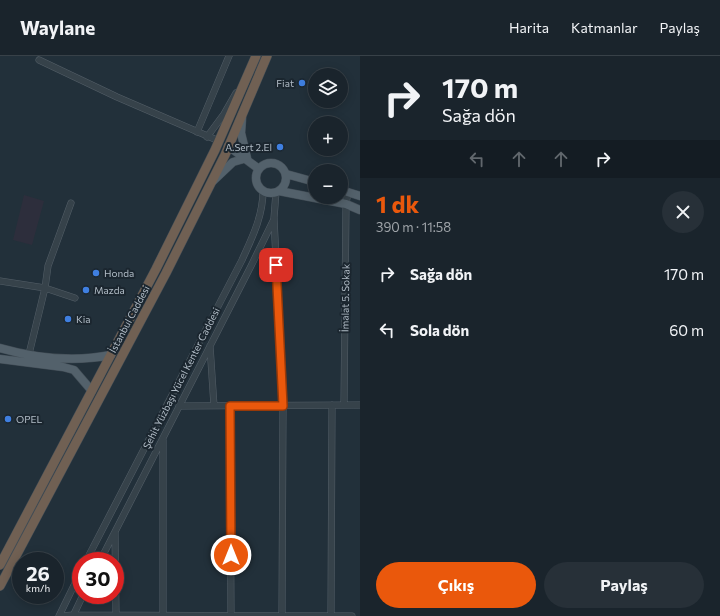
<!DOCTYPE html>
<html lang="tr">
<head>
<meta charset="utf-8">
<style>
	:root { --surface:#1a242c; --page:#273038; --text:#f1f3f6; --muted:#9fa4a9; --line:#384148; --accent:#ea580c }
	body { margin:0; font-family:Commissioner,sans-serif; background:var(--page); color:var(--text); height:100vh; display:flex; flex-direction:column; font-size:15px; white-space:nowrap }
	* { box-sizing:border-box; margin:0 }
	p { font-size:13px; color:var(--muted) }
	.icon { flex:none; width:22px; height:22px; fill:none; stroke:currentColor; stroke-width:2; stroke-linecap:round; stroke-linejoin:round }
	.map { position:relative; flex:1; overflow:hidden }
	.sheet { display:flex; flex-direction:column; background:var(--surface); width:360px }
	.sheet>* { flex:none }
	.hud { background:#1a242c; color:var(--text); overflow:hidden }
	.buttons { position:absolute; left:308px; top:12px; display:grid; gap:8px }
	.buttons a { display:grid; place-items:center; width:40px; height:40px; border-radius:50%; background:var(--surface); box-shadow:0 2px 10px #0003,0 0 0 1px var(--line); font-size:20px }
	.speed { position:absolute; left:12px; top:496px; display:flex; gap:8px; font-size:20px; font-weight:700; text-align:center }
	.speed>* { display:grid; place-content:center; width:52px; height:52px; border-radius:50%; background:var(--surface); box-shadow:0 2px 10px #0003,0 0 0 1px var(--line); line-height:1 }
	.speed small { font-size:10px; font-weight:400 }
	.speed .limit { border:6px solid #d22; background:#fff; color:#111 }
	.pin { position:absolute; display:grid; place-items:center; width:34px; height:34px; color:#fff; margin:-17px; border-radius:8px; box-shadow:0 2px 6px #0006 }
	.me { position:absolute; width:44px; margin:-22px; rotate:0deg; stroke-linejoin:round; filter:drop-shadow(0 0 3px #0008) }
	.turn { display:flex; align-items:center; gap:14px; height:84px; padding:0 16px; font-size:18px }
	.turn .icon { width:52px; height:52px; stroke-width:2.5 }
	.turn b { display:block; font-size:28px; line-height:34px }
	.lanes { display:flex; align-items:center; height:38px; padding:0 16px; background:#0003; justify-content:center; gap:20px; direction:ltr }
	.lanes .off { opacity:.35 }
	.round { display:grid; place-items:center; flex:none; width:42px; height:42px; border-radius:21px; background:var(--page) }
	.headline { display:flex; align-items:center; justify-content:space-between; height:68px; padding:0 16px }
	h1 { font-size:24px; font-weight:700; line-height:30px; color:var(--accent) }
	.button { display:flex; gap:8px; margin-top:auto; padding:8px 16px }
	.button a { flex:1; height:46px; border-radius:24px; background:var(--accent); color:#fff; font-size:16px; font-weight:700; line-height:46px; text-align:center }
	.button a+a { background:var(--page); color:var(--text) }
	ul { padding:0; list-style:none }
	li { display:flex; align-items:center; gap:12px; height:56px; padding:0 16px }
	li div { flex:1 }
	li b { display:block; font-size:15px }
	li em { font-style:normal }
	header { display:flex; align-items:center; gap:24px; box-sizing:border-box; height:56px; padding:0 20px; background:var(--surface); border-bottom:1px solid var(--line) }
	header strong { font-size:19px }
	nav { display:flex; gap:22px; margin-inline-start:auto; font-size:14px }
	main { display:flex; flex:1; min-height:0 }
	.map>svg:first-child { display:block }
	.medical { fill:#2d2e3c }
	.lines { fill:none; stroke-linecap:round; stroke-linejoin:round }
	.minor-casing { stroke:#545f68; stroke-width:7 }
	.major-casing { stroke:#424d56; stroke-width:9 }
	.highway-casing { stroke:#414c55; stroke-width:10 }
	.minor { stroke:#36424a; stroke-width:6 }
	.major { stroke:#53616b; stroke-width:8 }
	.highway { stroke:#706053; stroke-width:9 }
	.route-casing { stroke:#983908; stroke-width:10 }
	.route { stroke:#ea580c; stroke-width:7 }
	.shop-dot { fill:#3f7fe0; stroke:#1b262f; stroke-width:1.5 }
	.labels { text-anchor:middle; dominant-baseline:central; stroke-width:4; stroke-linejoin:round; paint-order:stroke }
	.poi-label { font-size:10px; fill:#b1bcc6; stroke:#1b262f; text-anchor:start }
	.street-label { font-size:10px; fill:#b1bcc6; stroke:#1b262f }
</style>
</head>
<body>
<header>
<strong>Waylane</strong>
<nav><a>Harita</a><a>Katmanlar</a><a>Paylaş</a></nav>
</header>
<main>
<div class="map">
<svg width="360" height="560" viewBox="0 0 360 560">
	<rect width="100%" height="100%" fill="#22303a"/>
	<!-- medical -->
	<path class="medical" d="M24 139 44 145 32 189 13 184Z"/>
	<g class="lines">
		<!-- minor casing -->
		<g class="minor-casing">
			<path id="minor" d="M39 4 117 41 219 85
				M197 76 229 0
				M207 81 224 58 236 37
				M276 136 274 162 283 350 282 560
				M0 225 45 232 75 242
				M210 290 214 350
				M29 298 45 232 48 210 71 147
				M344 349 346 148 348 136
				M179 350 360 349
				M230 350 231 560
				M163 384V560
				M115 476 116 559
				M86 505 242 204C252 182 263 160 263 135
				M100 505 251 210 274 163
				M59 560 81 515
				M60 560 74 559 352 560
				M73 560 83 539
				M331 560 332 349"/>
		</g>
		<!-- major casing -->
		<g class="major-casing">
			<path id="major" d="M242 62 241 77 247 102
				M228 90 259 113
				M256 122a15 15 0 1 1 30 0a15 15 0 1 1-30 0Z
				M286 118 315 126
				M213 125 233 106 247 102
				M341 134 360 140
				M279 135 346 148 360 154
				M0 292C35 302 75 306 111 299
				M0 303 63 311 74 314 92 335"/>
		</g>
		<!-- highway casing -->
		<g class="highway-casing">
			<path id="highway" d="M0 509 156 213 215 94 256 0
				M0 530 166 217 225 99 267 0"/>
		</g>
		<!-- minor -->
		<use href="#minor" class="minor"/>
		<!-- major -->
		<use href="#major" class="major"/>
		<!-- highway -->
		<use href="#highway" class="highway"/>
	</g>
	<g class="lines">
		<!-- route casing -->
		<g class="route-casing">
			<path id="route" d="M231 499 230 350H283L276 209"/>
		</g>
		<!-- route -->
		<use href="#route" class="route"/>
	</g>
	<!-- markers -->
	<g class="shop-dot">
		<circle cx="302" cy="27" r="4"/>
		<circle cx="280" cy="91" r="4"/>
		<circle cx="96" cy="217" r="4"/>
		<circle cx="86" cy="234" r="4"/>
		<circle cx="68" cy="263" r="4"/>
		<circle cx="8" cy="363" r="4"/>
	</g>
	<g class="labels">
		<!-- poi labels -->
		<g class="poi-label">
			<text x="294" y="27" text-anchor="end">Fiat</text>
			<text x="272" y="91" text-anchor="end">A.Sert 2.El</text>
			<text x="104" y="217">Honda</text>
			<text x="94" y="234">Mazda</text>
			<text x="76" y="263">Kia</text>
			<text x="16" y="363">OPEL</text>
		</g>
		<!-- street labels -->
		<g class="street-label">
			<text transform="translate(345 242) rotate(-89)">İmalat 5. Sokak</text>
			<text transform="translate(129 263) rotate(-62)">İstanbul Caddesi</text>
			<text transform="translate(181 322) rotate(-63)">Şehit Yüzbaşı Yücel Kenter Caddesi</text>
		</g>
	</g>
</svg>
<div class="buttons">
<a><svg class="icon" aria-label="layers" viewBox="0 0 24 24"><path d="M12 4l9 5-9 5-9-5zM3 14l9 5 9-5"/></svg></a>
<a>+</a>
<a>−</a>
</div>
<div class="speed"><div>26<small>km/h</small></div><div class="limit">30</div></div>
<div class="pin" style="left:276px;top:209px;background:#d93025"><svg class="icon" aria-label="arrive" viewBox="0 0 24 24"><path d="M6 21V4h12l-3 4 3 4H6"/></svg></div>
<svg class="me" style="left:231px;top:499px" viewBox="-20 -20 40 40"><circle r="17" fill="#ea580c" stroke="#fff" stroke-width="3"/><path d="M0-11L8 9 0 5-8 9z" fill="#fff"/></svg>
</div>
<section class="sheet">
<div class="hud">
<div class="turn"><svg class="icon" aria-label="right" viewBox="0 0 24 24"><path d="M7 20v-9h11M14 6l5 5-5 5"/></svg><div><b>170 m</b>Sağa dön</div></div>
<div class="lanes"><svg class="icon off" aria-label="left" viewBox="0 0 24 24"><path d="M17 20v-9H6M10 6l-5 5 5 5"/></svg><svg class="icon off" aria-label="ahead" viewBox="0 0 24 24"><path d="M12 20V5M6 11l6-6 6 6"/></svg><svg class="icon off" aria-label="ahead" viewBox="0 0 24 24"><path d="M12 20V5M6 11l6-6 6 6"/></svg><svg class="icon" aria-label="right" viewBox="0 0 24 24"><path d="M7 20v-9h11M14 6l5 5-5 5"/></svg></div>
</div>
<div class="headline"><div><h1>1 dk</h1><p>390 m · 11:58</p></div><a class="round"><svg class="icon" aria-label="close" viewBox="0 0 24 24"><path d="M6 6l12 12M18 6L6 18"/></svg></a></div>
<ul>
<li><svg class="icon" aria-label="right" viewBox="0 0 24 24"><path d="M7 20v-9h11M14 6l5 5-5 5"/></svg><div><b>Sağa dön</b></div><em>170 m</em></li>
<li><svg class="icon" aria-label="left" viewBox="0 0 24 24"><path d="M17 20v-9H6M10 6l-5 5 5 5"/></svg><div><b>Sola dön</b></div><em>60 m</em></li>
</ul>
<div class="button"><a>Çıkış</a><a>Paylaş</a></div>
</section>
</main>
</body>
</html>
